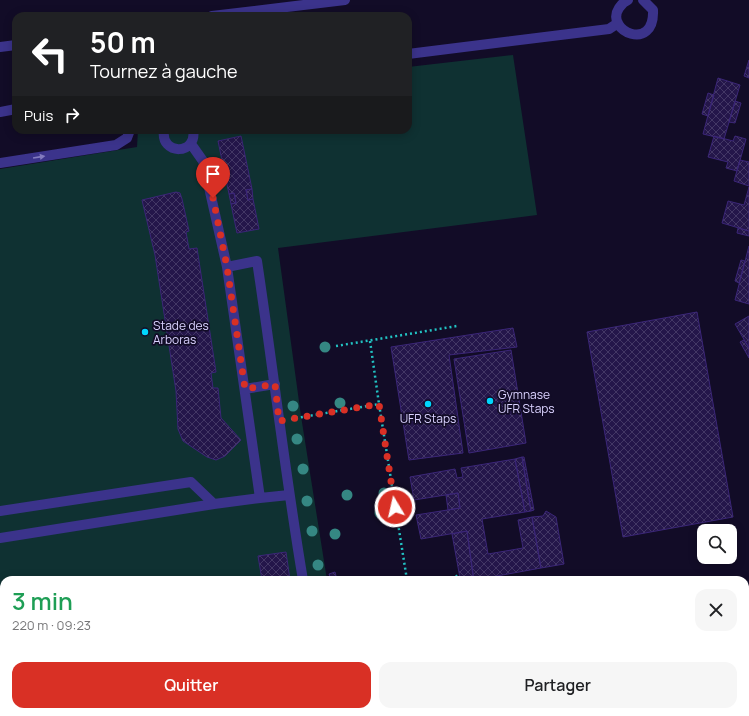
<!DOCTYPE html>
<html lang="fr">
<head>
<meta charset="utf-8">
<style>
	:root { --surface:#fff; --page:#f6f6f6; --text:#202124; --muted:#757577; --accent:#d93025 }
	body { margin:0; font-family:Manrope,sans-serif; background:var(--page); color:var(--text); height:100vh; display:flex; flex-direction:column; font-size:15px; white-space:nowrap }
	* { box-sizing:border-box; margin:0 }
	p { font-size:13px; color:var(--muted) }
	.icon { flex:none; width:22px; height:22px; fill:none; stroke:currentColor; stroke-width:2; stroke-linecap:round; stroke-linejoin:round }
	.map { position:relative; flex:1; overflow:hidden }
	.drawer { position:absolute; left:0px; top:576px; width:749px; height:140px; display:flex; flex-direction:column; background:var(--surface); border-radius:12px 12px 0 0; box-shadow:0 2px 10px #0003 }
	.drawer>* { flex:none }
	.hud { position:absolute; left:12px; top:12px; width:400px; height:122px; border-radius:12px; box-shadow:0 2px 10px #0003; background:#202124; color:#fff; overflow:hidden }
	.tools { position:absolute; left:697px; top:524px; display:grid; gap:8px }
	.tools a { display:grid; place-items:center; width:40px; height:40px; border-radius:8px; background:var(--surface); box-shadow:0 2px 10px #0003; font-size:20px }
	.pin { position:absolute; display:grid; place-items:center; width:34px; height:34px; color:#fff; margin:-41px -17px; border-radius:50% 50% 50% 0; rotate:-45deg; box-shadow:0 0 4px #0007 }
	.pin .icon { rotate:45deg }
	.me { position:absolute; width:44px; margin:-22px; rotate:351deg; stroke-linejoin:round; filter:drop-shadow(0 0 3px #0008) }
	.turn { display:flex; align-items:center; gap:14px; height:84px; padding:0 12px; font-size:18px }
	.turn .icon { width:52px; height:52px; stroke-width:2.5 }
	.turn b { display:block; font-size:28px; line-height:34px }
	.then { display:flex; align-items:center; height:38px; padding:0 12px; background:#0003; gap:8px; font-size:15px }
	.round { display:grid; place-items:center; flex:none; width:42px; height:42px; border-radius:12px; background:var(--page) }
	.summary { display:flex; align-items:center; justify-content:space-between; height:68px; padding:0 12px }
	h1 { font-size:24px; font-weight:600; line-height:30px; color:#1e9e55 }
	.button { display:flex; gap:8px; margin-top:auto; padding:8px 12px }
	.button a { flex:1; height:46px; border-radius:12px; background:var(--accent); color:#fff; font-size:16px; font-weight:600; line-height:46px; text-align:center }
	.button a+a { background:var(--page); color:var(--text) }
	.map>svg:first-child { display:block }
	.green { fill:#0f3132 }
	.building { fill:url(#building-cross-hatch); stroke:#3b2678 }
	.lines { fill:none; stroke-linecap:round; stroke-linejoin:round }
	.path { stroke:#22c3c3; stroke-width:2.5; stroke-dasharray:2 3; stroke-linecap:butt }
	.minor { stroke:#3b338b; stroke-width:10 }
	.major { stroke:#cb59ff; stroke-width:10 }
	.tree { fill:#358783 }
	.oneway { fill:#837bbf }
	.route { stroke:#d93025; stroke-width:7; stroke-dasharray:0 12.6 }
	.poi-dot { fill:#00d6fd; stroke:#120c27; stroke-width:1.5 }
	.labels { text-anchor:middle; dominant-baseline:central; stroke-width:3.5; stroke-linejoin:round; paint-order:stroke }
	.poi-label { font-size:12px; fill:#dad2ff; stroke:#120c27; text-anchor:start }
</style>
</head>
<body>
<div class="map">
<svg width="749" height="716" viewBox="0 0 749 716">
	<defs>
		<pattern id="building-cross-hatch" width="8" height="8" patternUnits="userSpaceOnUse"><rect width="8" height="8" fill="#24164a"/><path d="M0 0l8 8M0 8l8-8" fill="none" stroke="#433765"/></pattern>
	</defs>
	<rect width="100%" height="100%" fill="#120c27"/>
	<!-- green -->
	<path class="green" d="M513 55 537 215 278 248 301 416 327 580H4V712H303V716H0V169L137 147 138 130H408V67Z"/>
	<!-- building -->
	<path class="building" d="M749 60V78L744 76Z
		M718 78 740 85 724 139 703 134Z
		M708 93 714 95 708 116 702 114Z
		M735 101 741 103 735 123 729 122Z
		M241 136 252 189 246 190 248 200 253 199 259 229 237 233 231 204 236 203 234 193 229 194 218 141Z
		M714 136 733 141 735 136 746 139 737 171 726 168 728 162 708 157Z
		M740 160 749 162V186L734 181Z
		M749 187V231L722 223 728 201 744 205Z
		M252 189 253 199 248 200 246 190Z
		M176 192 180 193 182 199 189 231 186 232 189 249 197 248 216 372 211 373 213 388H218L221 418 241 440 225 456 216 460 207 457 183 441 178 429 176 391 155 255 142 200Z
		M234 193 236 203 231 204 229 194Z
		M738 228 749 231V236L737 233Z
		M749 246V304L735 300Z
		M741 260 745 261 739 283 735 281Z
		M697 312 733 517 623 537 587 332Z
		M749 316V348L735 324Z
		M513 328 517 347 449 355 463 453 409 460 391 347Z
		M744 340 749 348V358L740 342Z
		M511 350 526 443 469 453 454 359Z
		M522 457H524L534 510 531 511Z
		M522 457 531 511 525 512 515 459Z
		M515 459 525 512 482 519 488 554 523 548 518 520 532 517 541 568 486 578 485 580H474L467 531 421 539 416 515 460 508 458 493 414 500 410 477 455 469 457 478 463 477 461 468Z
		M458 493 460 508 448 510 446 495Z
		M546 511 556 517 564 564 541 568 532 517 543 516Z
		M467 531 473 576 460 578 452 534Z
		M286 552 290 580H262L258 556Z
		M335 572 337 580H331L329 574Z"/>
	<g class="lines">
		<!-- path -->
		<path class="path" d="M370 341 379 404
			M336 346 457 326
			M291 419 379 404 407 580
			M452 580 458 575"/>
		<!-- minor -->
		<path class="minor" d="M628 0C623 2 622 4 619 8 604 31 655 53 653 10L643 0
			M212 16 345 0
			M0 47 16 45
			M408 54 609 29 618 23
			M0 112 16 109
			M164 130C160 156 198 155 193 130
			M191 144 203 161 227 267 260 498 289 495
			M0 163 116 145 127 138 130 130
			M227 267 257 261C273 367 285 474 303 580
			M245 389 275 384
			M0 511 191 482 214 504 260 498
			M0 538 214 504
			M305 712 310 716
			M709 712 712 716
			M230 716 252 712
			M328 716 333 712
			M591 716 598 712"/>
		<!-- major -->
		<path class="major" d="M745 661 749 658
			M745 687 749 685
			M646 716 653 712
			M694 716 701 712"/>
	</g>
	<!-- trees -->
	<g class="tree">
		<circle cx="325" cy="347" r="5.5"/>
		<circle cx="340" cy="403" r="5.5"/>
		<circle cx="293" cy="406" r="5.5"/>
		<circle cx="297" cy="439" r="5.5"/>
		<circle cx="303" cy="469" r="5.5"/>
		<circle cx="384" cy="493" r="5.5"/>
		<circle cx="347" cy="495" r="5.5"/>
		<circle cx="307" cy="501" r="5.5"/>
		<circle cx="380" cy="513" r="5.5"/>
		<circle cx="312" cy="531" r="5.5"/>
		<circle cx="335" cy="534" r="5.5"/>
		<circle cx="318" cy="565" r="5.5"/>
	</g>
	<!-- one-way arrows -->
	<defs><path id="oneway-solid" d="M-6-.8H1V-3.2L6.5 0L1 3.2V.8H-6Z"/></defs>
	<use class="oneway" href="#oneway-solid" transform="translate(39 157) rotate(-9)"/>
	<g class="lines">
		<!-- route -->
		<path class="route" d="M213 198 227 267 245 389 275 384 279 421 379 404 395 507"/>
	</g>
	<!-- markers -->
	<g class="poi-dot">
		<circle cx="145" cy="332" r="4"/>
		<circle cx="490" cy="401" r="4"/>
		<circle cx="428" cy="404" r="4"/>
	</g>
	<g class="labels">
		<!-- poi labels -->
		<g class="poi-label">
			<text x="153" y="325">Stade des<tspan x="153" dy="14">Arboras</tspan></text>
			<text x="498" y="394">Gymnase<tspan x="498" dy="14">UFR Staps</tspan></text>
			<text x="428" y="418" text-anchor="middle">UFR Staps</text>
		</g>
	</g>
</svg>
<div class="tools">
<a><svg class="icon" aria-label="search" viewBox="0 0 24 24"><circle cx="10" cy="10" r="6"/><path d="M15 15l6 6"/></svg></a>
</div>
<div class="pin" style="left:213px;top:198px;background:#d93025"><svg class="icon" aria-label="arrive" viewBox="0 0 24 24"><path d="M6 21V4h12l-3 4 3 4H6"/></svg></div>
<svg class="me" style="left:395px;top:507px" viewBox="-20 -20 40 40"><circle r="17" fill="#d93025" stroke="#fff" stroke-width="3"/><path d="M0-11L8 9 0 5-8 9z" fill="#fff"/></svg>
<div class="hud">
<div class="turn"><svg class="icon" aria-label="left" viewBox="0 0 24 24"><path d="M17 20v-9H6M10 6l-5 5 5 5"/></svg><div><b>50 m</b>Tournez à gauche</div></div>
<div class="then">Puis<svg class="icon" aria-label="right" viewBox="0 0 24 24"><path d="M7 20v-9h11M14 6l5 5-5 5"/></svg></div>
</div>
<section class="drawer">
<div class="summary"><div><h1>3 min</h1><p>220 m · 09:23</p></div><a class="round"><svg class="icon" aria-label="close" viewBox="0 0 24 24"><path d="M6 6l12 12M18 6L6 18"/></svg></a></div>
<div class="button"><a>Quitter</a><a>Partager</a></div>
</section>
</div>
</body>
</html>
